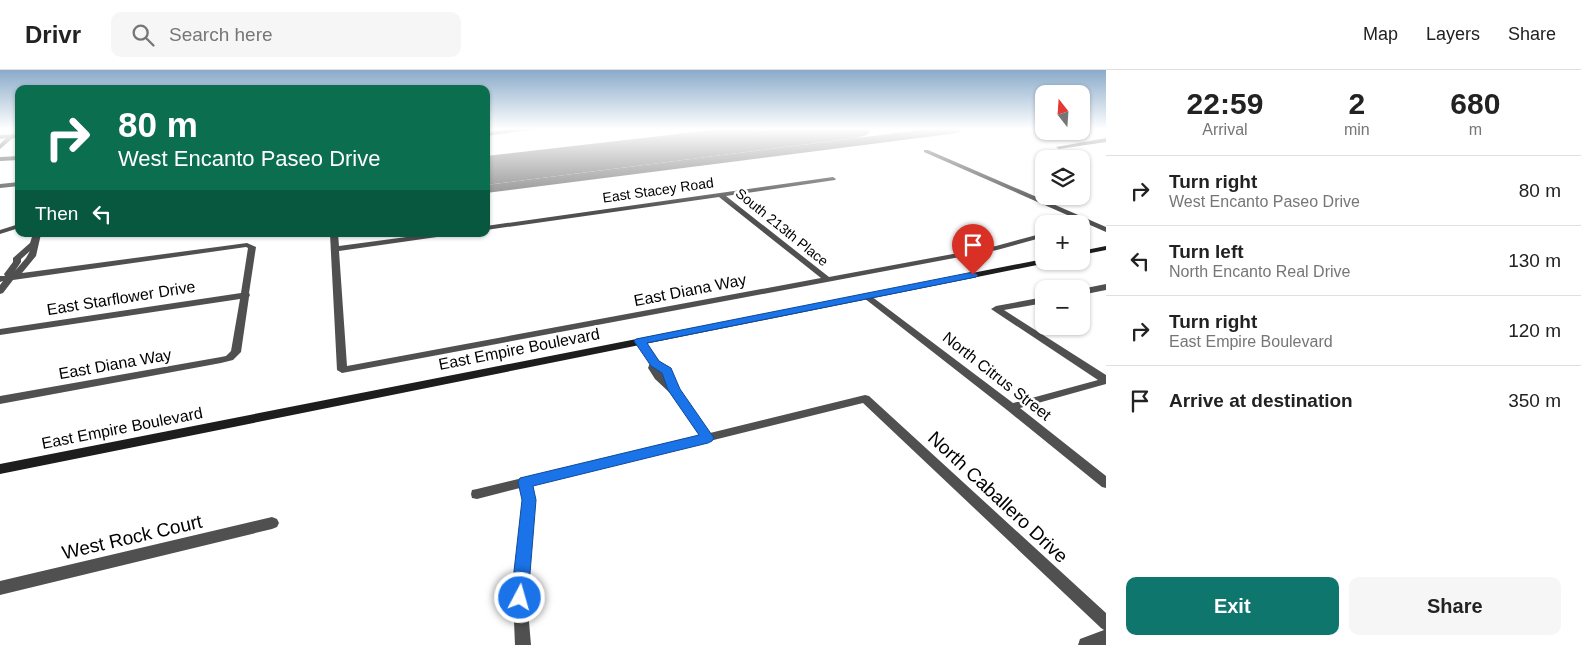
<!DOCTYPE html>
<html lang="en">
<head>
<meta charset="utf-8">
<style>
	:root { --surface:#fff; --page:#f6f6f6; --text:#222; --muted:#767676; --line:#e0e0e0; --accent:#0f766e }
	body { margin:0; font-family:Arial,sans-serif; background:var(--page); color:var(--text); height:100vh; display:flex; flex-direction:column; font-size:19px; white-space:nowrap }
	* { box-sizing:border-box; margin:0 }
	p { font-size:16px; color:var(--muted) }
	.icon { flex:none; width:28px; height:28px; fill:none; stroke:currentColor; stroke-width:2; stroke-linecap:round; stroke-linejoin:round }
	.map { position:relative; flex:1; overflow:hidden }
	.details { display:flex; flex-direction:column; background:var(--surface); width:475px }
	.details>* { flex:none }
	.top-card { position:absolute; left:15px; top:15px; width:475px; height:152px; border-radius:10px; box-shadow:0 1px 4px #0004; background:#0b6e4f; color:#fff; overflow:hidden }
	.needle { width:32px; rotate:343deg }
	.controls { position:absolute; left:1035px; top:15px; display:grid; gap:10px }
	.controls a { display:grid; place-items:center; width:55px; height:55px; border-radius:10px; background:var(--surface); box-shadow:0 1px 4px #0004; font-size:25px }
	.pin { position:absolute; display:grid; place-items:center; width:42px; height:42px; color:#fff; margin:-51px -21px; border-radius:50% 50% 50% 0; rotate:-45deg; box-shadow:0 0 5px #0007 }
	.pin .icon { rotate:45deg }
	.me { position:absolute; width:55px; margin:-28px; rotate:6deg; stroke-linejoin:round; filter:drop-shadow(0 0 4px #0008) }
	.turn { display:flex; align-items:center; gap:18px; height:105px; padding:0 20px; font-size:22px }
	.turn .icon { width:65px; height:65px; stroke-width:2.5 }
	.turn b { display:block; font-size:35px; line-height:42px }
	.then { display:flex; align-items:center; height:48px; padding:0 20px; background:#0003; gap:10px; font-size:19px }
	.eta { display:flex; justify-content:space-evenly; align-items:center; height:85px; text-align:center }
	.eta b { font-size:30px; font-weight:800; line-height:35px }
	.primary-button { display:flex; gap:10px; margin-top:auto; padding:10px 20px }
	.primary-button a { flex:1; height:58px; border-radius:10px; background:var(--accent); color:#fff; font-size:20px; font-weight:800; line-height:58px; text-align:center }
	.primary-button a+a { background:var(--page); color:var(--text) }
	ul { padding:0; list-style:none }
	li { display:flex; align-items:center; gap:15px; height:70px; padding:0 20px; border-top:1px solid var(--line) }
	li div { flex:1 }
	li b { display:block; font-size:19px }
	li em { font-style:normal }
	header { display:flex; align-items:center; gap:30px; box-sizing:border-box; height:70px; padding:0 25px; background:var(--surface); border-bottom:1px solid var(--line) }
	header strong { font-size:24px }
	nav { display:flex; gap:28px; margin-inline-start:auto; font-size:18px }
	.search { width:350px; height:45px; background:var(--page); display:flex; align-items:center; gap:12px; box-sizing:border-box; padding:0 18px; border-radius:10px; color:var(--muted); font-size:19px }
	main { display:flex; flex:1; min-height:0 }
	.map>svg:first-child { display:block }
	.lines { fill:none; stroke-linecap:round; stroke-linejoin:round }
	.taxiway { fill:#808080; fill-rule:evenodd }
	.runway { fill:#808080; fill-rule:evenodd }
	.street { fill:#505050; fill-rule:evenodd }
	.secondary { fill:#1d1d1d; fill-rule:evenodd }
	.route { fill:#1a73e8; stroke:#114b97 }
	.labels { text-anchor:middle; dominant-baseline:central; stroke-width:5; stroke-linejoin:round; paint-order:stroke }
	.far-street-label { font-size:14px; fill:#000; stroke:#fff }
	.street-label { font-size:16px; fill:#000; stroke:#fff }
	.near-street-label { font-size:19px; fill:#000; stroke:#fff }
</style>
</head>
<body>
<header>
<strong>Drivr</strong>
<div class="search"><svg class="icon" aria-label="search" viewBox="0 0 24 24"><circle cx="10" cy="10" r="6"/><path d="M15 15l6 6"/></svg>Search here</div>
<nav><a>Map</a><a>Layers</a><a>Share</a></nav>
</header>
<main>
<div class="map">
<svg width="1106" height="575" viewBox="0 0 1106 575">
	<rect width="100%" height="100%" fill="#fff"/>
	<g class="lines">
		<!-- taxiway -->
		<path class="taxiway" d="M721 59H761L755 63 486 94V86Z
			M928 59H964L958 63 486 123V115Z"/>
		<!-- runway -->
		<path class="runway" d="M777 59H871L867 65 856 68 486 115V93Z"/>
		<!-- street -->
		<path class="street" d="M516 59H537L486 66V62Z
			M19 64V68H13L0 79V74L6 68 0 69V65Z
			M1106 68V72L1059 79 1056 77Z
			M924 80H928L1106 157V162L924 82Z
			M19 86V90L0 91V87Z
			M833 107 836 109 835 110 726 126 829 207 996 176 1044 163V167L997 180 342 303 337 300 330 164H338L339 176 429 164H448L444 166 339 181 347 296 821 208 719 127 486 160V156Z
			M19 112V116L0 118V114Z
			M19 154V158L0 164V160Z
			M33 164H41L36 186 22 203 247 173 256 177 249 223 250 225 249 227 241 282 233 290 221 293 0 334V326L221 287 226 286 231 281 240 229 0 265V259L241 223 248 178 246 177 13 210 3 223 0 224V215L3 211 0 212V206H5L4 204 13 192V188L30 173ZM30 181 26 188 15 201 21 192V189Z
			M1106 214V220L1081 225V219Z
			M867 223 1013 333 1098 310 991 239 996 236 1044 227V233L1004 240 1106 305V314L1020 338 1106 406V418L1102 417 1007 340 864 228 863 226 864 224Z
			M640 268 643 269 659 291 671 299 679 319 710 363 865 325 869 326 1106 543V575H1078L1080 569 1104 560 1101 558 863 333 532 415 535 430 527 528 531 575H515L513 528 523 430 520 418 477 429 472 428 471 424 472 420 477 419 700 365 670 323 655 309 648 298 650 293 635 271Z
			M272 447 277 449 279 453 277 457 272 459 0 525V511Z"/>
		<!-- secondary -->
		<path class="secondary" d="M1106 176V180L1081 185V181Z
			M1044 189V191H1048L1047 193 0 404V394Z"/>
	</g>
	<!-- sky -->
	<linearGradient id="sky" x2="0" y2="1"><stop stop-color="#8aabca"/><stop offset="0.42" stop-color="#fff"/><stop offset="1" stop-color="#fff" stop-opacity="0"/></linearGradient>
	<rect width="1106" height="140" fill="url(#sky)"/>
	<!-- route -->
	<path class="route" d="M973 202 978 205 976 207 647 273 659 291 671 298 680 319 714 368 712 371 708 373 533 416 536 430 528 528 526 533 520 536 514 533 511 528 522 430 518 412 520 408 699 365 668 320 662 303 651 296 634 271 636 269Z"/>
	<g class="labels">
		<!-- far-street labels -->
		<g class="far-street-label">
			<text transform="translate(658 120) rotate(-8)">East Stacey Road</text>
			<text transform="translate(782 157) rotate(39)">South 213th Place</text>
		</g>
		<!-- street labels -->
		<g class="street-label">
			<text transform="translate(690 220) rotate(-11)">East Diana Way</text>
			<text transform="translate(121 228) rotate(-9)">East Starflower Drive</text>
			<text transform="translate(519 279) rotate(-11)">East Empire Boulevard</text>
			<text transform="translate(115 294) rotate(-10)">East Diana Way</text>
			<text transform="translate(997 306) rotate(38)">North Citrus Street</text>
			<text transform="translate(122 358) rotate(-11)">East Empire Boulevard</text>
		</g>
		<!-- near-street labels -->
		<g class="near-street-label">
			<text transform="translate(998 427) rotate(43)">North Caballero Drive</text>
			<text transform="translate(132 467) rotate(-13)">West Rock Court</text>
		</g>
	</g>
</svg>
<div class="controls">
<a><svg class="needle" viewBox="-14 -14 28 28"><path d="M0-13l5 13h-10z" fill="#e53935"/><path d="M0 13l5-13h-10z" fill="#767676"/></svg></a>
<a><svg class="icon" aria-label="layers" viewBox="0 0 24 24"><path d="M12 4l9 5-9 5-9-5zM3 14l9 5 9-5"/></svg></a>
<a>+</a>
<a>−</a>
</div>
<div class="pin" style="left:973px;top:205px;background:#d93025"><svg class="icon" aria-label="arrive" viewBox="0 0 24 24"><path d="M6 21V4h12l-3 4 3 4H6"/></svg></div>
<svg class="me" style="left:520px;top:528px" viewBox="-20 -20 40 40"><circle r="17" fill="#1a73e8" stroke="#fff" stroke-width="3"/><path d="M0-11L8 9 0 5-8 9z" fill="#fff"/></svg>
<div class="top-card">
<div class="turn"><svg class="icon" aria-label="right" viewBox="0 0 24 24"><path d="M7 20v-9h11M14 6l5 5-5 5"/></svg><div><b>80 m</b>West Encanto Paseo Drive</div></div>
<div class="then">Then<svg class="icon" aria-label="left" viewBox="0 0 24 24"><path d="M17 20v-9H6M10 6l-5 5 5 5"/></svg></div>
</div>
</div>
<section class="details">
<div class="eta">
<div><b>22:59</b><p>Arrival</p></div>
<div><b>2</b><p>min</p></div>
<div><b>680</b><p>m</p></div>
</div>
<ul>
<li><svg class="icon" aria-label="right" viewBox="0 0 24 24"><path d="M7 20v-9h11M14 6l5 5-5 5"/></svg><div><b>Turn right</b><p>West Encanto Paseo Drive</p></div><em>80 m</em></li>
<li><svg class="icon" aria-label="left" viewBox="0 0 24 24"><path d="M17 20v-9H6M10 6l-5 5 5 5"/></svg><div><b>Turn left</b><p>North Encanto Real Drive</p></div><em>130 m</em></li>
<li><svg class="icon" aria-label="right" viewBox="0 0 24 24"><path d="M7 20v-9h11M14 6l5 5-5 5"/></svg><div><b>Turn right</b><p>East Empire Boulevard</p></div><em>120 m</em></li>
<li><svg class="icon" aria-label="arrive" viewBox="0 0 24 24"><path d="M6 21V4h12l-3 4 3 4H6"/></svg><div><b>Arrive at destination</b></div><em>350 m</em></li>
</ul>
<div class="primary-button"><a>Exit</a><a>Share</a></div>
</section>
</main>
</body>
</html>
